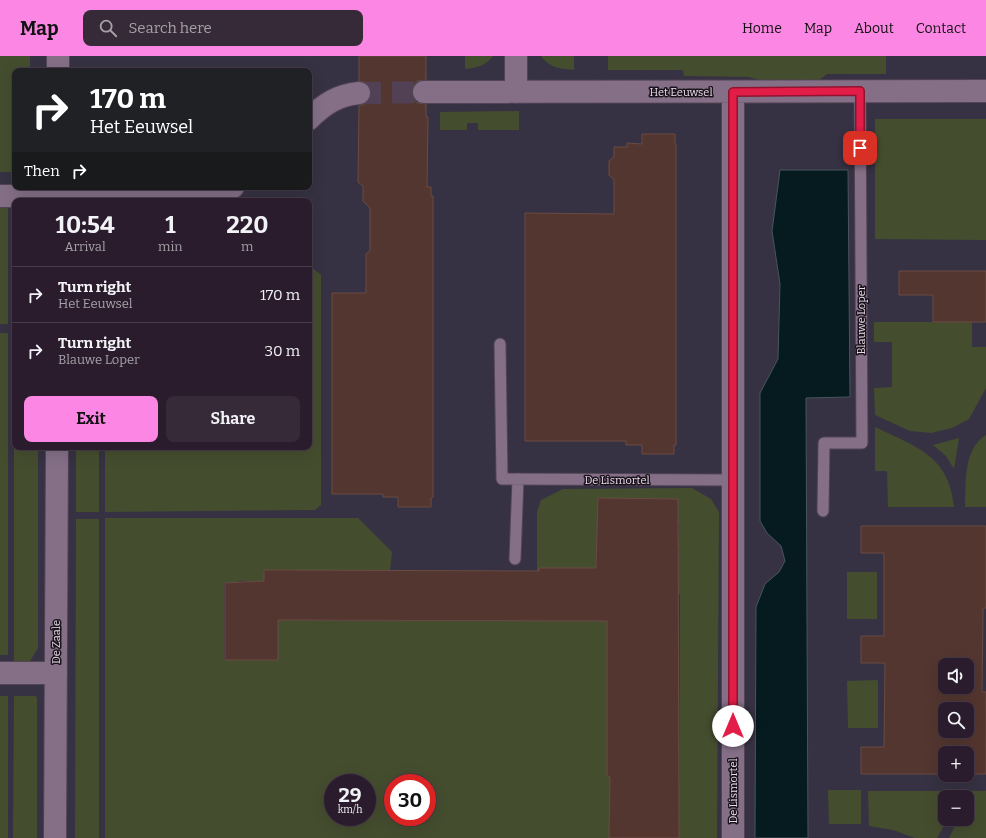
<!DOCTYPE html>
<html lang="en">
<head>
<meta charset="utf-8">
<style>
	:root { --surface:#2a1c2c; --page:#362938; --text:#f1f3f6; --muted:#a5a1a9; --line:#463a48; --accent:#fc86e3 }
	body { margin:0; font-family:Bitter,serif; background:var(--page); color:var(--text); height:100vh; display:flex; flex-direction:column; font-size:15px; white-space:nowrap }
	* { box-sizing:border-box; margin:0 }
	p { font-size:13px; color:var(--muted) }
	.icon { flex:none; width:22px; height:22px; fill:none; stroke:currentColor; stroke-width:2; stroke-linecap:round; stroke-linejoin:round }
	.map { position:relative; flex:1; overflow:hidden }
	.side { position:absolute; left:12px; top:142px; width:300px; height:252px; display:flex; flex-direction:column; background:var(--surface); border-radius:8px; box-shadow:0 4px 16px #0002,0 0 0 1px var(--line) }
	.side>* { flex:none }
	.hud { position:absolute; left:12px; top:12px; width:300px; height:122px; border-radius:8px; box-shadow:0 4px 16px #0002,0 0 0 1px var(--line); background:#202124; color:#fff; overflow:hidden }
	.fabs { position:absolute; left:938px; top:602px; display:grid; gap:8px }
	.fabs a { display:grid; place-items:center; width:36px; height:36px; border-radius:8px; background:var(--surface); box-shadow:0 4px 16px #0002,0 0 0 1px var(--line); font-size:20px }
	.speed { position:absolute; left:324px; top:718px; display:flex; gap:8px; font-size:20px; font-weight:700; text-align:center }
	.speed>* { display:grid; place-content:center; width:52px; height:52px; border-radius:50%; background:var(--surface); box-shadow:0 4px 16px #0002,0 0 0 1px var(--line); line-height:1 }
	.speed small { font-size:10px; font-weight:400 }
	.speed .limit { border:6px solid #d22; background:#fff; color:#111 }
	.pin { position:absolute; display:grid; place-items:center; width:34px; height:34px; color:#fff; margin:-17px; border-radius:8px; box-shadow:0 2px 6px #0006 }
	.me { position:absolute; width:44px; margin:-22px; rotate:0deg; stroke-linejoin:round; filter:drop-shadow(0 0 3px #0008) }
	.turn { display:flex; align-items:center; gap:14px; height:84px; padding:0 12px; font-size:18px }
	.turn .icon { width:52px; height:52px; stroke-width:2.5 }
	.turn b { display:block; font-size:28px; line-height:34px }
	.then { display:flex; align-items:center; height:38px; padding:0 12px; background:#0003; gap:8px; font-size:15px }
	.eta { display:flex; justify-content:space-evenly; align-items:center; height:68px; text-align:center }
	.eta b { font-size:24px; font-weight:700; line-height:28px }
	.primary-button { display:flex; gap:8px; margin-top:auto; padding:8px 12px }
	.primary-button a { flex:1; height:46px; border-radius:8px; background:var(--accent); color:#111; font-size:16px; font-weight:700; line-height:46px; text-align:center }
	.primary-button a+a { background:var(--page); color:var(--text) }
	ul { padding:0; list-style:none }
	li { display:flex; align-items:center; gap:12px; height:56px; padding:0 12px; border-top:1px solid var(--line) }
	li div { flex:1 }
	li b { display:block; font-size:15px }
	li em { font-style:normal }
	header { display:flex; align-items:center; gap:24px; box-sizing:border-box; height:56px; padding:0 20px; background:var(--accent); color:#111 }
	header strong { font-size:19px }
	nav { display:flex; gap:22px; margin-inline-start:auto; font-size:14px }
	.search { width:280px; height:36px; background:var(--page); display:flex; align-items:center; gap:10px; box-sizing:border-box; padding:0 14px; border-radius:8px; color:var(--muted); font-size:15px }
	.map>svg:first-child { display:block }
	.education { fill:#363243; fill-rule:evenodd }
	.green { fill:#454d2f; fill-rule:evenodd }
	.water { fill:#051b1f; stroke:#49555c }
	.building { fill:#53362f; stroke:#6a4b44; fill-rule:evenodd }
	.lines { fill:none; stroke-linecap:round; stroke-linejoin:round }
	.minor-tunnel { stroke:#524155; stroke-width:22; stroke-dasharray:22 11; stroke-linecap:butt }
	.service-casing { stroke:#534456; stroke-width:13 }
	.minor-casing { stroke:#534456; stroke-width:24 }
	.service { stroke:#846f87; stroke-width:11 }
	.minor { stroke:#846f87; stroke-width:22 }
	.route-casing { stroke:#92132f; stroke-width:10 }
	.route { stroke:#e11d48; stroke-width:7 }
	.labels { text-anchor:middle; dominant-baseline:central; stroke-width:3; stroke-linejoin:round; paint-order:stroke }
	.street-label { font-size:11px; fill:#e8dcea; stroke:#1b131c }
</style>
</head>
<body>
<header>
<strong>Map</strong>
<div class="search"><svg class="icon" aria-label="search" viewBox="0 0 24 24"><circle cx="10" cy="10" r="6"/><path d="M15 15l6 6"/></svg>Search here</div>
<nav><a>Home</a><a>Map</a><a>About</a><a>Contact</a></nav>
</header>
<div class="map">
<svg width="986" height="782" viewBox="0 0 986 782">
	<rect width="100%" height="100%" fill="#38263b"/>
	<!-- education -->
	<path class="education" d="M0 0H986V782H0ZM15 15H309V131H15ZM15 145H309V391H15ZM945 609H967V631H945ZM945 653H967V675H945ZM945 697H967V719H945ZM333 727H367V761H333ZM393 727H427V761H393ZM945 741H967V763H945Z"/>
	<!-- green -->
	<path class="green" d="M0 0H30V15H15V116H0Z
		M465 0H493C486 10 476 12 465 13Z
		M541 0H574V14C561 13 549 12 541 0Z
		M608 0H886V18H827L813 29 772 27 748 21 684 20 683 14H608Z
		M519 55V74H478V67H467V74H440V56Z
		M875 63H986V184L875 183Z
		M0 150H8V268H0Z
		M14 150H15V391H38V592L30 605 14 610Z
		M309 209 321 219V449L315 454 105 456V391H309Z
		M874 266H972V291H986V332L969 363 952 372 931 377 910 375 875 359 874 332 892 331V286H874Z
		M0 277H8V599H0Z
		M875 371C916 391 949 399 954 451H888L887 415H875Z
		M986 379V451H965C966 427 963 393 986 379Z
		M959 382 954 413 946 400 933 389Z
		M76 391H99V456H76Z
		M692 432 711 443 719 456 717 782H679L662 730 679 732 680 538 607 537V720L612 722 609 746V782H105V462H358L392 496 390 515 264 514V525H238V527H224V604H278V564L438 565 570 515H537V456L541 444 563 433ZM598 442 678 443V459H597ZM598 467 679 468 678 484 597 483ZM598 492H679L678 509ZM333 727H367V761H333ZM393 727H427V761H393Z
		M76 463H99V782H75Z
		M847 516H877V563H847Z
		M878 624V672H848L847 625Z
		M0 640H8V782H0Z
		M14 640H36L37 643V782H13Z
		M828 734H861V768H829Z
		M868 735H954L953 741H945V763H948L937 782H915L893 774 869 770Z
		M963 735H986V782H949L958 763H967V741H963Z"/>
	<!-- water -->
	<path class="water" d="M780 114H848L850 341 806 342 808 782H755L756 551 765 528 779 516 785 505 781 490 767 477 760 465V337L778 303 780 228 772 175Z"/>
	<!-- building -->
	<path class="building" d="M359 0H426V24L417 25 413 30 412 36 413 43 417 47 426 48V61H428L427 131H431V140H433V441L431 442V451H398V441H383V438H332V237H366V198L370 195V152L363 145V130L358 126 359 50 367 47 371 41V36L369 29 364 26 359 25Z
		M642 78H675V88H676V389H674V398H642V389H626V385H525V157L614 158V124L609 119V105L614 101V91H627V87L642 88Z
		M899 215H986V266H933V239H899Z
		M598 442 678 443 679 782H609L610 721 607 720V565L278 564V604H225V527L264 525V514L539 515V512H596Z
		M861 470H986V552H983L982 636H986V718H967V697H945V718H861V691H884L885 607H861V580H884V497H861ZM945 609H967V631H945ZM945 653H967V675H945Z"/>
	<g class="lines">
		<!-- minor-tunnel -->
		<path class="minor-tunnel" d="M359 37 424 36"/>
		<!-- service casing -->
		<g class="service-casing">
			<path id="service" d="M500 288 502 423 733 424
				M823 455 824 387H862L860 35
				M515 503 518 423"/>
		</g>
		<!-- minor casing -->
		<g class="minor-casing">
			<path id="minor" d="M58 0V15
				M516 0V36
				M424 36 986 35
				M733 36V782
				M309 63C324 48 338 39 359 37
				M0 140 202 139 215 138 233 131
				M0 617H56
				M55 782 57 391"/>
		</g>
		<!-- service -->
		<use href="#service" class="service"/>
		<!-- minor -->
		<use href="#minor" class="minor"/>
	</g>
	<g class="lines">
		<!-- route casing -->
		<g class="route-casing">
			<path id="route" d="M733 670V36L860 35V92"/>
		</g>
		<!-- route -->
		<use href="#route" class="route"/>
	</g>
	<g class="labels">
		<!-- street labels -->
		<g class="street-label">
			<text x="681" y="36">Het Eeuwsel</text>
			<text transform="translate(861 264) rotate(-90)">Blauwe Loper</text>
			<text x="617" y="424">De Lismortel</text>
			<text transform="translate(56 586) rotate(-90)">De Zaale</text>
			<text transform="translate(733 735) rotate(-90)">De Lismortel</text>
		</g>
	</g>
</svg>
<div class="fabs">
<a><svg class="icon" aria-label="sound" viewBox="0 0 24 24"><path d="M4 9h4l5-4v14l-5-4H4zM17 9q2 3 0 6"/></svg></a>
<a><svg class="icon" aria-label="search" viewBox="0 0 24 24"><circle cx="10" cy="10" r="6"/><path d="M15 15l6 6"/></svg></a>
<a>+</a>
<a>−</a>
</div>
<div class="speed"><div>29<small>km/h</small></div><div class="limit">30</div></div>
<div class="pin" style="left:860px;top:92px;background:#d93025"><svg class="icon" aria-label="arrive" viewBox="0 0 24 24"><path d="M6 21V4h12l-3 4 3 4H6"/></svg></div>
<svg class="me" style="left:733px;top:670px" viewBox="-20 -20 40 40"><circle r="19" fill="#fff"/><path d="M0-13L10 11 0 6-10 11z" fill="#e11d48"/></svg>
<div class="hud">
<div class="turn"><svg class="icon" aria-label="right" viewBox="0 0 24 24"><path d="M7 20v-9h11M14 6l5 5-5 5"/></svg><div><b>170 m</b>Het Eeuwsel</div></div>
<div class="then">Then<svg class="icon" aria-label="right" viewBox="0 0 24 24"><path d="M7 20v-9h11M14 6l5 5-5 5"/></svg></div>
</div>
<section class="side">
<div class="eta">
<div><b>10:54</b><p>Arrival</p></div>
<div><b>1</b><p>min</p></div>
<div><b>220</b><p>m</p></div>
</div>
<ul>
<li><svg class="icon" aria-label="right" viewBox="0 0 24 24"><path d="M7 20v-9h11M14 6l5 5-5 5"/></svg><div><b>Turn right</b><p>Het Eeuwsel</p></div><em>170 m</em></li>
<li><svg class="icon" aria-label="right" viewBox="0 0 24 24"><path d="M7 20v-9h11M14 6l5 5-5 5"/></svg><div><b>Turn right</b><p>Blauwe Loper</p></div><em>30 m</em></li>
</ul>
<div class="primary-button"><a>Exit</a><a>Share</a></div>
</section>
</div>
</body>
</html>
